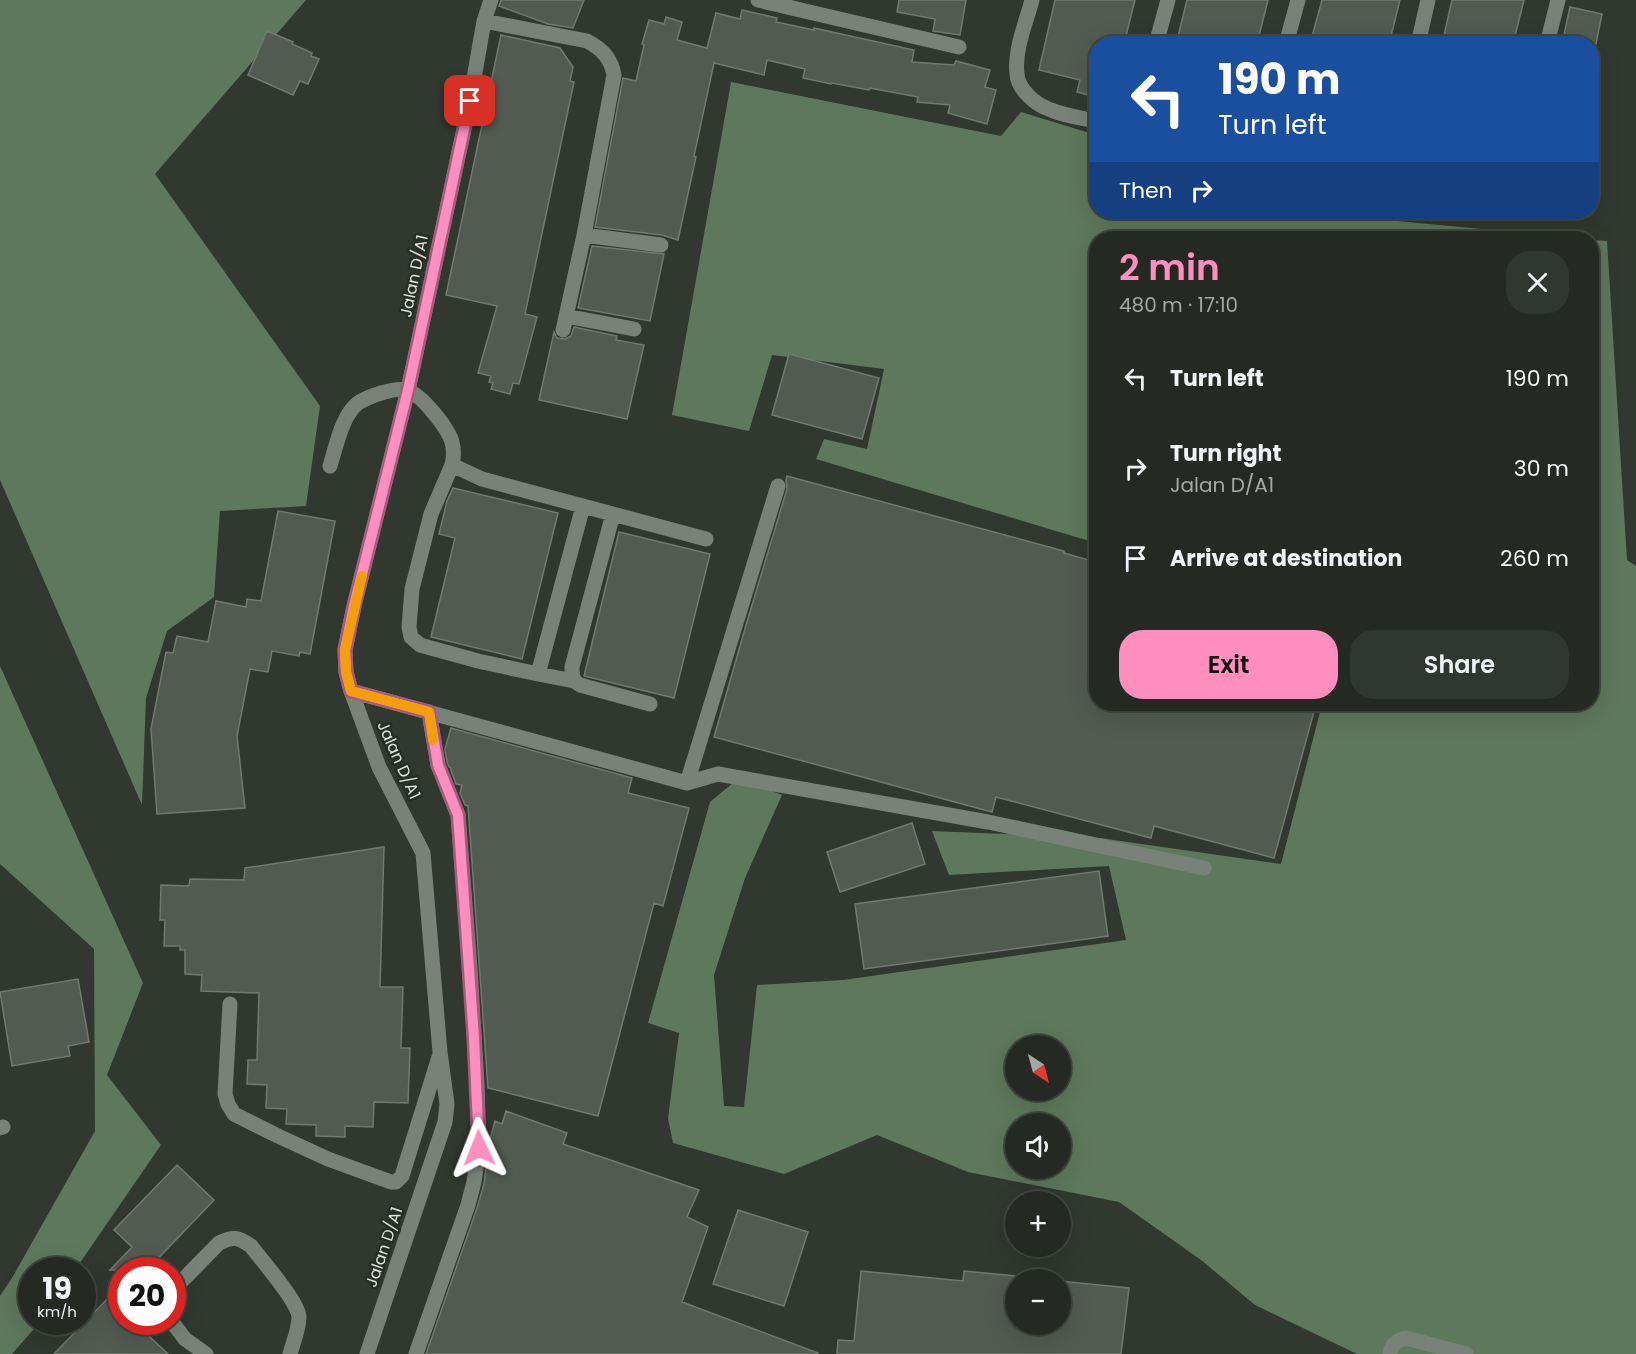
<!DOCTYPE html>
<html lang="en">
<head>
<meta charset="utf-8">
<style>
	:root { --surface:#242a23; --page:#303630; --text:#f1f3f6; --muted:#a3a7a6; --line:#414641; --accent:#fd8ebe }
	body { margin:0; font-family:Poppins,sans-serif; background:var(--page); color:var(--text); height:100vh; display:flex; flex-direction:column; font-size:22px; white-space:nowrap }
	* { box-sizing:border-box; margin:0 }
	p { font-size:20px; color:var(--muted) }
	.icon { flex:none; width:33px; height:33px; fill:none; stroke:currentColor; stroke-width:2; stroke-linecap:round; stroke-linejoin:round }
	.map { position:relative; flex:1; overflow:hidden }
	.details { position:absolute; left:1089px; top:231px; width:510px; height:480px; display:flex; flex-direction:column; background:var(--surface); border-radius:24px; box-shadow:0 6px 24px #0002,0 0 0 2px var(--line) }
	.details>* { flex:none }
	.hud { position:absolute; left:1089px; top:36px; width:510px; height:183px; border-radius:24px; box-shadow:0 6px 24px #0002,0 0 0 2px var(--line); background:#1a4fa0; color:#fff; overflow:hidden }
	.needle { width:39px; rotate:144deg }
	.buttons { position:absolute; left:1005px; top:1035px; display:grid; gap:12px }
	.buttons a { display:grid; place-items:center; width:66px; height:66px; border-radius:50%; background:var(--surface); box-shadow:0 6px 24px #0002,0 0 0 2px var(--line); font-size:30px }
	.speed { position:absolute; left:18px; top:1257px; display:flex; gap:12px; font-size:30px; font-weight:700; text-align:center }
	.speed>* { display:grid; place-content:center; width:78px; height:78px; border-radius:50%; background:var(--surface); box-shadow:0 6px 24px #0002,0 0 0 2px var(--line); line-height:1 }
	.speed small { font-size:15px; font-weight:400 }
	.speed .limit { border:9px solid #d22; background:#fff; color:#111 }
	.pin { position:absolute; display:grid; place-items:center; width:51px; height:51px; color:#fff; margin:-26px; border-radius:12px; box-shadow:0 3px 9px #0006 }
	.me { position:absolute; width:66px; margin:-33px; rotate:358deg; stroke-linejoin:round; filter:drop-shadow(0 0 4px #0008) }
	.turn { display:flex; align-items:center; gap:21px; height:126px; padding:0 30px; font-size:27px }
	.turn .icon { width:78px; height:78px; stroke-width:2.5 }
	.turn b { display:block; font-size:42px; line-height:51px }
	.then { display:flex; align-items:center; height:57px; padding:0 30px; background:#0003; gap:12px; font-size:22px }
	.round { display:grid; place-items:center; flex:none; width:63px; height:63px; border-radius:24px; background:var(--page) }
	.headline { display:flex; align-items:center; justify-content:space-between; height:102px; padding:0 30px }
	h1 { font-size:36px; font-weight:600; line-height:45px; color:var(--accent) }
	.primary-button { display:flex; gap:12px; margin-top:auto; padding:12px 30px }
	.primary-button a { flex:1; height:69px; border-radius:24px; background:var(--accent); color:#111; font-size:24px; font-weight:600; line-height:69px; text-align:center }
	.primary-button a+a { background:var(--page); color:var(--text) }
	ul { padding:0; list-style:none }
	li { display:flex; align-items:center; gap:18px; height:90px; padding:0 30px }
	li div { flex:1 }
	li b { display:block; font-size:22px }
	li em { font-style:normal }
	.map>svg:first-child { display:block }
	.forest { fill:#5d785c; fill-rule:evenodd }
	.building { fill:#525b51; stroke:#707a70; stroke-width:1.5 }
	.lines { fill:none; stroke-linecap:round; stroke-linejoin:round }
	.minor { stroke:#788278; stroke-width:15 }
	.route-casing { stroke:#a45c7c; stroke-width:15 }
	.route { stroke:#fd8ebe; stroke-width:10 }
	.slow { stroke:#f59e0b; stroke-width:10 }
	.labels { text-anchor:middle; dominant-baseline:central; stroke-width:5; stroke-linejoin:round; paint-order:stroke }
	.street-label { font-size:16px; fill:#dde3dd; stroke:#262e26 }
</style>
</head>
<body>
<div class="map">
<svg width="1636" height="1354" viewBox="0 0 1636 1354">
	<rect width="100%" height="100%" fill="#30382f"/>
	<!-- forest -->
	<path class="forest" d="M0 0H306L155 174 320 406 306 506 220 511 214 597 167 631 146 698 142 805 0 480Z
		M731 82 1001 136 1021 112 1096 135V212H1350L1376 219 1577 238H1096V543L816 459 824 439 867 449 884 369 772 355 749 431 672 415Z
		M1592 240 1607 241 1627 560 1636 566V1354H1357L1255 1305 1201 1260 1119 1202 968 1172 877 1135 784 1174 673 1143 668 1118 679 1033 648 1023 710 802 739 778 782 795 745 878 714 975 724 1106 744 1107 757 985 843 980 1126 940 1109 866 949 875 932 831 1100 838 1281 864 1322 704H1592ZM1016 1046H1060V1090H1016ZM1016 1124H1060V1168H1016Z
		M0 666 143 983 107 1075 161 1145 75 1270H32V1322H40L12 1354H0V1296L12 1278 95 1131 94 949 0 864Z"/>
	<!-- building -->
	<path class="building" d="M501 0H584L573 28 548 24 499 6Z
		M899 0H966L960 35 933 31 935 19 897 12Z
		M1055 0H1135L1124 44H1096V97L1077 92 1080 80 1039 70Z
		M1187 0H1268L1257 44H1176Z
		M1322 0H1400L1389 44H1310Z
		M1452 0H1524L1513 44H1442Z
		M1570 7 1602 14 1596 44H1562Z
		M742 10 777 18 776 22 814 30V28L914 50 912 62 954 65 956 61 990 70 985 87 996 90 987 124 948 113 950 105 917 102 918 97 870 88 869 90 832 83 831 84 803 78 805 69 767 60 764 75 714 63 694 156 696 157 678 240 662 235 595 227 623 78 636 81 644 45 642 44 649 20 664 24 666 17 682 22 677 40 707 48 716 13 740 19Z
		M267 31 293 42 292 44 312 53 311 56 319 59 308 84 300 81 293 95 248 75Z
		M501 35 560 48 573 67 570 81 574 82 525 314 537 317 519 384 513 383 510 394 491 389 493 383 489 382 491 376 478 373 497 306 446 295Z
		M592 246 664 254 650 321 578 308Z
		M574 327 617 336 616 340 644 345 627 419 539 400 554 332 557 338 565 339 571 336Z
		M789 354 879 378 862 439 772 415Z
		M787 476 1064 551V553L1096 562V704H1316L1274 858 1154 826 1151 838 996 797 992 812 714 737 746 625 787 489 786 480Z
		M453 488 558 513 522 659 431 637 455 538 439 534 447 501Z
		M278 511 335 521 310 654 300 652 299 656 272 651 268 672 250 669 237 736 245 808 157 814 151 729 166 652 173 653 177 636 208 642 216 601 246 607 247 599 261 601Z
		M619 532 710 554 674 698 584 676Z
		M451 728 632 778 628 793 689 808 663 906 654 903 598 1116 488 1088 468 806 465 805 460 793 462 785 456 784 451 770V768L449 767 447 762 445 749Z
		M912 823 925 864 840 892 827 852Z
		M384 847 380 987H403L401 1048H410L408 1103 374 1102 373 1127 345 1126V1137L316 1136V1125L286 1124 287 1109 266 1108 267 1085 247 1084 248 1060H257L259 993 201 991 202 975 185 974V950H180V946H164L165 920H160L161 885 189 886 190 879 244 880 245 868Z
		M1099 871 1108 936 864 969 855 904Z
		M78 979 89 1042 68 1046 70 1056 12 1066 0 992Z
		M506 1111 567 1133 563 1144 699 1190 687 1217 708 1227 682 1302 818 1353 817 1354H426L477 1208 484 1184 489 1143 495 1121 502 1124Z
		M177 1165 214 1200 147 1270H110L132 1247 114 1230Z
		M738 1210 808 1232 784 1306 713 1284Z
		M861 1271 963 1281 964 1271 1016 1276V1324H1060V1281L1129 1288 1121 1354H837L838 1340 854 1341Z
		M109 1297 122 1310V1322H134L168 1354H54Z"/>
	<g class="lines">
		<!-- minor -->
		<path class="minor" d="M758 0 959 47
			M1032 0C1026 23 1014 50 1017 74 1018 90 1036 105 1051 110 1065 116 1082 118 1096 121
			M484 21 587 41C602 49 611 58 614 75L584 235 563 330
			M1156 44 1168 0
			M1286 44 1298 0
			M1418 44 1428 0
			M1547 44 1558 0
			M584 235 661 245
			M566 316 634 329
			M452 465 431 514 412 589 409 627 411 637 420 645 478 661 538 674
			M330 466C336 447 342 415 358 403 369 396 395 387 407 390 422 395 448 428 452 442 454 450 454 457 452 465L482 479 706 539
			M613 514 572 667C572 676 572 680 580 685L650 704
			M574 681 538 674 583 506
			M351 691 687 783 718 774 988 822 1204 868
			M687 783 778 486
			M230 1004 225 1094 228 1104 234 1114 278 1136 328 1159 391 1182H396L402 1176 439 1057
			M0 1128 3 1127
			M172 1291 219 1243C233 1236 238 1237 251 1246 262 1261 298 1301 299 1317 299 1329 293 1343 290 1354
			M172 1322 185 1339 206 1354
			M367 1354 445 1122 447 1104 440 1052 423 853 379 767 351 691 346 672 345 650 354 606 408 390 470 101 484 21 491 0
			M416 1354 468 1205 474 1182 479 1148 477 1084 470 968 458 815 438 765 429 712
			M1390 1354C1391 1344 1397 1340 1406 1338L1466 1354"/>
	</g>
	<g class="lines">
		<!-- route casing -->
		<g class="route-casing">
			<path id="route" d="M470 101 408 390 354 606 345 650 346 672 351 691 429 712 438 765 458 815 474 1038 479 1148"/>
		</g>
		<!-- route -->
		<use href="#route" class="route"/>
		<!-- slow -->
		<path class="slow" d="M362 576 345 650 346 672 351 691 429 712 433 740"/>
	</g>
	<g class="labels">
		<!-- street labels -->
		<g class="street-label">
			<text transform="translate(414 276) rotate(-78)">Jalan D/A1</text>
			<text transform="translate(399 760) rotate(66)">Jalan D/A1</text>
			<text transform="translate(384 1247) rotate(-71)">Jalan D/A1</text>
		</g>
	</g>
</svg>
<div class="buttons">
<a><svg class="needle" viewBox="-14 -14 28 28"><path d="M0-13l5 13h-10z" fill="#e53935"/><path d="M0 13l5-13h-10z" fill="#a3a7a6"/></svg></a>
<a><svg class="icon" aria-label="sound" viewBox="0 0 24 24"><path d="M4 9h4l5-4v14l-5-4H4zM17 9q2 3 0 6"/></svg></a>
<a>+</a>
<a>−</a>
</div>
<div class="speed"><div>19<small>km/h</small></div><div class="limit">20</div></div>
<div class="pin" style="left:470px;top:101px;background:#d93025"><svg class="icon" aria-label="arrive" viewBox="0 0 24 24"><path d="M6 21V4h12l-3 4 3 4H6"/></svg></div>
<svg class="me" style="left:479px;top:1148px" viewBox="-20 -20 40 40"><path d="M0-17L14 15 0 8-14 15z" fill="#fd8ebe" stroke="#fff" stroke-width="4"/></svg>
<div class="hud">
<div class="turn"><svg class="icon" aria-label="left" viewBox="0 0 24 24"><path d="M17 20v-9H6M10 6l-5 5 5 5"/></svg><div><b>190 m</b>Turn left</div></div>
<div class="then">Then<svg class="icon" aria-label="right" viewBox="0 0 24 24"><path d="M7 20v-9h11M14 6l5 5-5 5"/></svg></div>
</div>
<section class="details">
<div class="headline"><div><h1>2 min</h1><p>480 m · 17:10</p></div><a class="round"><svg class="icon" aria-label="close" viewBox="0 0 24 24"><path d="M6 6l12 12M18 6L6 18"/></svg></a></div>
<ul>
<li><svg class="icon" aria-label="left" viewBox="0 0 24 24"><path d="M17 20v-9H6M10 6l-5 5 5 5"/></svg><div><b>Turn left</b></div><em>190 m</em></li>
<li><svg class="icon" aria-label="right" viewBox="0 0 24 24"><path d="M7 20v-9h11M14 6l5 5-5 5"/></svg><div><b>Turn right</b><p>Jalan D/A1</p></div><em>30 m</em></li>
<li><svg class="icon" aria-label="arrive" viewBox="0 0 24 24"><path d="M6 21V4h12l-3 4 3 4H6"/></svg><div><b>Arrive at destination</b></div><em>260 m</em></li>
</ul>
<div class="primary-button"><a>Exit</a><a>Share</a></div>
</section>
</div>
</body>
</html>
